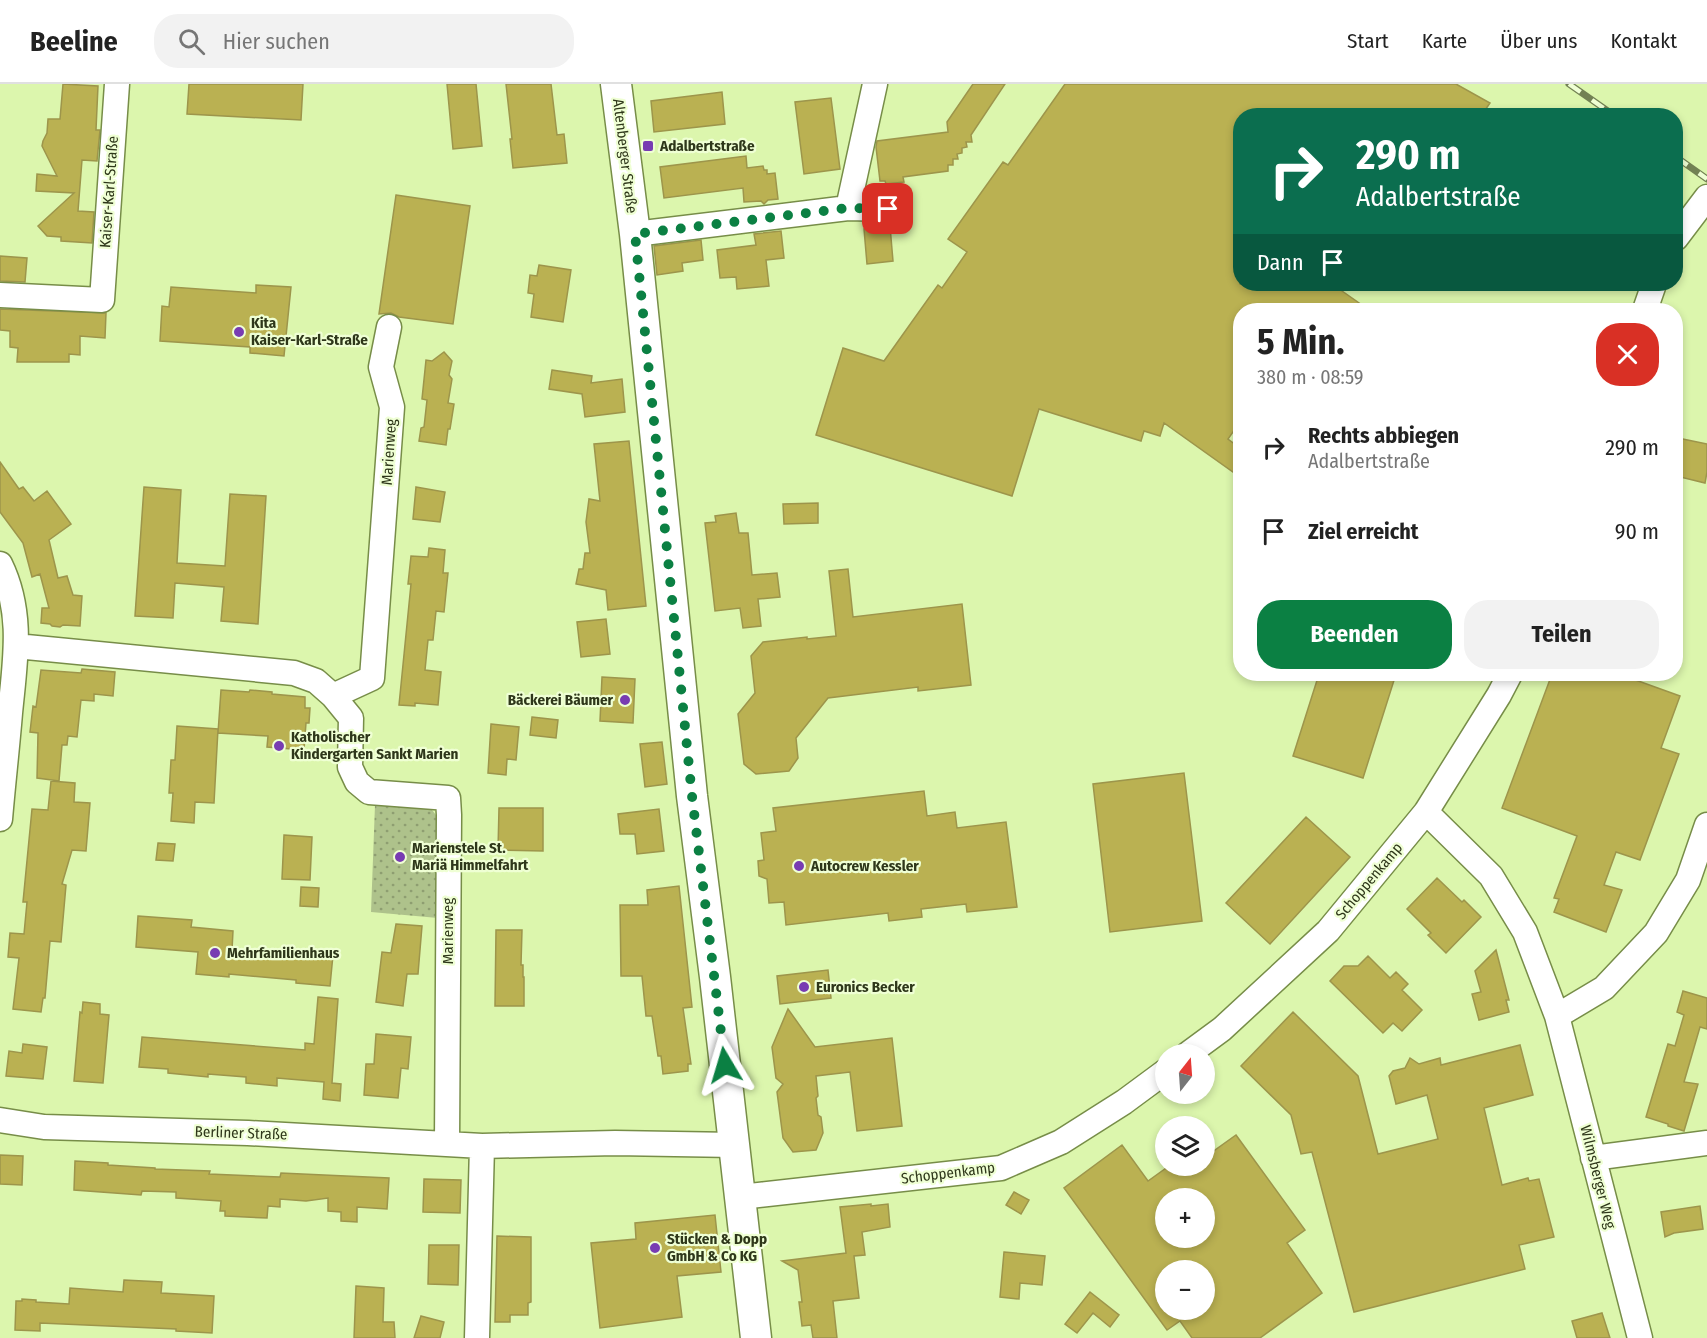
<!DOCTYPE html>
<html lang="de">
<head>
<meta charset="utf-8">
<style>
	:root { --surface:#fff; --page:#f2f2f2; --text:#222; --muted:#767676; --line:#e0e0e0; --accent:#0b8043 }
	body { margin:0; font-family:"Fira Sans Condensed",sans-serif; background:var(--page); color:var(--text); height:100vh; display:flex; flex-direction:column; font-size:22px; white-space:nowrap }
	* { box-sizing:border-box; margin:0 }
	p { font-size:20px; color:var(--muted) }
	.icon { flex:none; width:33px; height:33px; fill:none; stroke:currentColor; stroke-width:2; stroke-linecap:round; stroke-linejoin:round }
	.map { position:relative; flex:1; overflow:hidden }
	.details { position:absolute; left:1233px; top:219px; width:450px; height:378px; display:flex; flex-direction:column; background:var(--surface); border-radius:24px; box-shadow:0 3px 9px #0003 }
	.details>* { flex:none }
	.guide { position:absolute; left:1233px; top:24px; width:450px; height:183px; border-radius:24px; box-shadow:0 3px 9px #0003; background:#0b6e4f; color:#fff; overflow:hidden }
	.needle { width:39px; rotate:17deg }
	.controls { position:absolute; left:1155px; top:960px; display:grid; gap:12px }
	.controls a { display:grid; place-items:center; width:60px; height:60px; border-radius:50%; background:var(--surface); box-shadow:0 3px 9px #0003; font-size:30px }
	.pin { position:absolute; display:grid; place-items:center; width:51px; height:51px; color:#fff; margin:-26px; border-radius:12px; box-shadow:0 3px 9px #0006 }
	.me { position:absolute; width:66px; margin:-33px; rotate:353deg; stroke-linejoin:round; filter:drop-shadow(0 0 4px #0008) }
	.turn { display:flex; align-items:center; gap:21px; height:126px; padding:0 24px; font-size:27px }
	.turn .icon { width:78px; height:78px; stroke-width:2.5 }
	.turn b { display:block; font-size:42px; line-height:51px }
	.then { display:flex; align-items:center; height:57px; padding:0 24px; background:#0003; gap:12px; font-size:22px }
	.round { display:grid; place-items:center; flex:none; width:63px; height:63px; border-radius:24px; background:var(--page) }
	.summary { display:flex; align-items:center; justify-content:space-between; height:102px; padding:0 24px }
	h1 { font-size:36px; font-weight:700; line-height:45px }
	.primary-button { display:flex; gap:12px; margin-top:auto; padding:12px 24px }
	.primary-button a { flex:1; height:69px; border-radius:24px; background:var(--accent); color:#fff; font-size:24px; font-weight:700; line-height:69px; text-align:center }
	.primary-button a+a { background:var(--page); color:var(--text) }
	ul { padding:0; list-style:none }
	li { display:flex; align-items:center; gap:18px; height:84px; padding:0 24px }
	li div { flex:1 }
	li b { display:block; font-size:22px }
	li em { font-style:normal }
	header { display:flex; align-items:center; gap:36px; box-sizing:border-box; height:84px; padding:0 30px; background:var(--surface); border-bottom:2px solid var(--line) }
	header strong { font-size:28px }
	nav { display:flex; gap:33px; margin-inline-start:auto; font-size:21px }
	.search { width:420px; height:54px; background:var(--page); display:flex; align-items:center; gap:15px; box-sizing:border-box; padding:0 21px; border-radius:24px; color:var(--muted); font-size:22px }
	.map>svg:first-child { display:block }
	.park { fill:url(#park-dots) }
	.building { fill:#bab152; stroke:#9d954b; stroke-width:1.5; fill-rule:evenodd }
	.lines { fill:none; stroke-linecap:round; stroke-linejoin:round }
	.minor-casing { stroke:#778d48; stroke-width:27 }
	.major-casing { stroke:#778d48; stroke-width:33 }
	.minor { stroke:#fff; stroke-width:24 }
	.major { stroke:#fff; stroke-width:30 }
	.rail-casing { stroke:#728153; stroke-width:7 }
	.rail { stroke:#efffd4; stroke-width:4.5; stroke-dasharray:14; stroke-linecap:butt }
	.route { stroke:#0b8043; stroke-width:10; stroke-dasharray:0 18 }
	.poi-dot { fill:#783cb2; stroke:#efffd4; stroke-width:2 }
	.labels { text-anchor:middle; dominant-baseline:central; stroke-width:4.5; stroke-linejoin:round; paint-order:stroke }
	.poi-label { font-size:15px; font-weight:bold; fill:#2e371a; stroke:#efffd4; text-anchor:start }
	.street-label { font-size:15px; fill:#2e371a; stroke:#efffd4 }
</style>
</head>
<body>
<header>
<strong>Beeline</strong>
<div class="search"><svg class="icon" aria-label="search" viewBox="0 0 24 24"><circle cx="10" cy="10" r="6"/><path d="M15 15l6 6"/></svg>Hier suchen</div>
<nav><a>Start</a><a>Karte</a><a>Über uns</a><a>Kontakt</a></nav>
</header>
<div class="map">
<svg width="1707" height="1254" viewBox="0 0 1707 1254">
	<defs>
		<pattern id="park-dots" width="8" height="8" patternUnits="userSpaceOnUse" patternTransform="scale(1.5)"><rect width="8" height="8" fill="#aec28b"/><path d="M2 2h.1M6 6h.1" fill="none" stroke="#8e9e71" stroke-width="1.8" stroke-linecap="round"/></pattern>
	</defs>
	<rect width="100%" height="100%" fill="#dcf6ad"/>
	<!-- park -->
	<path class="park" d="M375 721 428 724 432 726 440 736 438 834 371 828Z"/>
	<!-- building -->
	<path class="building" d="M63 0 98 2 96 46H100L97 77 82 76 78 127 94 128 92 159 61 157V153L47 152 38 142 74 109 36 107 37 90 57 92 42 62 43 57 47 49 48 35H60Z
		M189 0H303L301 36 187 30Z
		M447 0H476L482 62 453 65Z
		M506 0H551L557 51 564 50 567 79 513 84 510 55H512Z
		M973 0H1005L971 51 972 58H966L967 63 962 64V69L957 70 958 75H953V81H948V87L903 93 904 98 886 100 885 97H880L876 63 877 57 948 48 947 38Z
		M1065 0H1456L1490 19 1481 32H1240V200H1332L1369 226H1240V338L1228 355 1240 364V393L1164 339 1160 352 1144 347 1141 357 1039 325 1012 412 816 351 843 264 884 277 938 201 942 204 967 168 948 155 1003 78 1008 81Z
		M722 8 725 40 654 48 651 17Z
		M831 14 840 85 804 90 795 18Z
		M746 72 747 84 763 82 764 86H767V90L775 89 778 115 768 116 764 120 761 117 744 118 743 104 664 114 660 83Z
		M396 111 470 122 453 240 399 233 391 229 379 230Z
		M890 142 893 177 867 180 864 145Z
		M781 147 784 174 766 176 769 202 737 205 736 193 720 194 717 166 756 161 754 150Z
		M701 156 703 176 682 179 683 187 657 191 654 162Z
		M0 172 27 174 25 198 0 197Z
		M539 181 571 186 563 238 531 233 534 210 528 209 530 191 537 192Z
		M256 201 291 203 284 272 250 269V263L160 257 162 222 169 223 171 203 256 209Z
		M0 225 106 229 105 254 80 252V271L69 270V278H17L18 264 10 263V247L0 246Z
		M444 268 452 277 449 291 452 295 448 319 454 320 450 345H448L446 361 419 357 421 344 424 343 427 316 422 315 426 276 432 277Z
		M552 286 592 292 591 299 622 295 625 328 585 333 582 310 549 305Z
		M1678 354 1707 360V388L1705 399 1676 392V365Z
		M629 357 646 522 608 526 606 506 576 500 579 485H583L585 469H590L586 438 589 415 600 417 594 360Z
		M0 378 19 405 23 403 34 417 47 407 71 440 49 456 58 494 67 492 73 511 82 512 80 542 63 541 60 543 52 542 50 540 41 539 42 524H49L40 490 32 493 23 459 0 428Z
		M144 403 181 406 177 479 225 482 230 410 266 412 258 540 221 537 224 503 175 499 173 534 135 532Z
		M416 403 445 408 440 438 413 435Z
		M818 419V439L784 440 783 420Z
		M736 429 739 449H748L752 491 777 489 780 513 758 515 761 542 743 544 740 524 715 527 705 439 716 438 715 432Z
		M429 464 445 466 443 489H448L444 528 436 527 433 556H428L425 586 441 588 438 621 415 619V622L399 621 411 500H408L411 472 428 473Z
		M848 485 853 533 962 520 971 601 918 607V603L828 614 796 654 798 674 789 687 756 690 744 680 738 630 755 609 751 572 763 558 807 553V555L836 552 829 487Z
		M606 535 610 570 581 573 577 538Z
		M82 585 115 588 113 612 94 610V617L81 616 77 653 68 652 67 661H62L59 697 37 694 38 649 30 648 33 622 36 623 41 586 81 589Z
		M1319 590H1396L1363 694 1293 672Z
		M1552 590H1619L1680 612 1661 664 1679 670 1640 776 1616 768 1604 801 1622 806 1606 848 1554 828 1559 815 1554 814 1577 752 1502 724Z
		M602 593 635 595 633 639 600 637Z
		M221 606 249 608 250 606 272 608V610L305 613V624H310L309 639H306L304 666 267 663 268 652 218 649Z
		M532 633 558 636 556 654 530 651Z
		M491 640 519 643 516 676 507 675 506 691 488 689Z
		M177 642 218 645 214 719 195 718 194 739 171 737 173 709H169L171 676H175Z
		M662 658 667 700 645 703 640 660Z
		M1184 689 1202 837 1110 848 1093 700Z
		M51 697 75 699 74 718 90 719 86 767 72 766 62 800 66 801 61 858 50 857 45 914H43L41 928 13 925 19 874 8 873 10 849 24 850 27 818H23L32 725 48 726Z
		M924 707 927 732 955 728 957 744 1006 738 1017 823 967 828 966 820 921 825 922 833 889 837 888 829 786 841 784 818 769 819 767 795 759 792 758 777 764 776 761 749 776 747 773 724Z
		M499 724H543V767L498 766Z
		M659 725 664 767 637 770 635 750H620L618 730Z
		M1306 733 1350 773 1270 860 1226 819Z
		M284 751 312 753 310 796 282 795Z
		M158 759 175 760 173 777 156 776Z
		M1437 794 1462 818 1464 816 1481 833 1446 869 1428 851 1431 849 1407 825Z
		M679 802 692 923 683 924 691 980H688V987L663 990 661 972H658L652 932H646L642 892H621L620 821H648L647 806Z
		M301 803 319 804 318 823 300 822Z
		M138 832 192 836 191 843 233 847 232 866 279 871 280 865 333 871 330 902 296 899V896L229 890V893L196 890 198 868 136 863Z
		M396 840 422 842 418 890H407L403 922 376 918 382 868 391 869Z
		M496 846H522L521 881H523V893H524V922H495Z
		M1496 866 1509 916H1506L1509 928 1479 936 1472 910 1481 908 1475 887Z
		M1368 872 1390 894 1396 888 1408 900 1402 906 1422 926 1402 947 1393 939 1383 949 1330 897 1344 882H1358Z
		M828 886 831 914 780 920 777 892Z
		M1683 907 1707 914V945L1700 943 1684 998 1698 1000 1684 1047 1668 1042V1040L1646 1033 1668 960 1675 962 1684 931 1677 928Z
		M318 913 338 915 332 999 341 1000 340 1017 323 1015 324 998 277 994V1002L246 999V993L208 990V993L168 989V985L139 983 142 953 305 966V959L314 960Z
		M83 918 100 920V930L109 931 103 999 74 997 80 928 82 929Z
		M788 925 815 963 892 954 902 1042 857 1047 850 988 816 992 818 1012 816 1014 818 1031 821 1033 823 1049 816 1066 793 1068 783 1054 777 1008 783 1000 776 994 772 963Z
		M1293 928 1358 992 1378 1070 1438 1055 1427 1011 1396 1020 1389 992 1393 987 1405 984 1410 974 1419 980 1440 974 1441 981 1520 961 1533 1011 1484 1024 1502 1101 1528 1094 1529 1097 1539 1095 1554 1153 1519 1161 1525 1185 1354 1228 1312 1068 1301 1070 1291 1031 1241 982Z
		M376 950 411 953 408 985 401 984 398 1014 364 1011 366 980H374Z
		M23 960 47 963 43 995 6 992 9 967 22 969Z
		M1236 1051 1305 1146 1287 1159 1322 1209 1260 1254H1192L1180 1237 1167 1246 1064 1104 1122 1061 1148 1097 1169 1082H1204V1074ZM1166 1114H1204V1154H1166ZM1166 1186H1204V1226H1166Z
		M0 1071 23 1072 22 1101 0 1100Z
		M75 1077 108 1079V1081L155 1084V1085L210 1087 209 1090 280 1093 281 1089 389 1094 387 1125 357 1123V1138L341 1137V1128L328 1127V1114L306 1117 280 1115V1123L268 1122 267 1134 225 1132V1127H220L221 1117 176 1114V1108L142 1107 141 1111 74 1106Z
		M424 1095 461 1096 460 1129 423 1128Z
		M1014 1108 1029 1116 1021 1130 1006 1121Z
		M871 1120V1122L888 1120 890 1143 862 1148 865 1171 854 1172 859 1214 833 1217 837 1254H813L811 1241 802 1242 799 1218H802L798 1186 782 1177 846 1169 840 1123Z
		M1700 1122 1703 1145 1674 1149 1665 1153 1661 1128Z
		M715 1131 721 1188 677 1192 682 1233 600 1244 591 1159 636 1155 635 1139Z
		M497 1152 531 1153V1218L528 1219V1231H510V1238H495Z
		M429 1161H459L458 1201 428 1200Z
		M1004 1168 1045 1172 1042 1201 1020 1199 1019 1215 1000 1213Z
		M124 1196 162 1198 161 1209 214 1212 212 1249 176 1247V1245L40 1239V1247L15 1246 16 1217H22V1215L36 1216V1218L69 1220 70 1204 123 1208Z
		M356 1202 384 1204 383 1238H394L395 1254H354Z
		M1090 1208 1119 1231 1110 1243 1093 1229 1077 1249 1065 1240Z
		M1602 1229 1610 1254H1577L1572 1237Z
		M421 1232 444 1238 440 1254H414Z"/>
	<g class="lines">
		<!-- minor casing -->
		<g class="minor-casing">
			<path id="minor" d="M848 124 875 0
				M635 150 848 124 888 125
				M1676 154 1707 113
				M0 211 102 216 117 0
				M1645 226 1654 200
				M0 480C24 529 15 577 10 629 7 665 3 700 0 735
				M16 562 294 589 316 597 333 612 351 634 350 683 357 698 369 708 448 714 449 731 447 1059
				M333 612 372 594 392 323 381 283 389 243
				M1426 728 1491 792 1525 848 1557 932 1640 1254
				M1557 932 1604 904 1656 849 1688 796 1707 741
				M1188 970 1222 945 1328 847 1426 728 1499 611 1510 590
				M0 1036 44 1043 248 1049 482 1062 615 1059 735 1061
				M1593 1074 1707 1059
				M741 1113 1001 1084 1061 1058 1124 1018 1166 987
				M477 1254 482 1062"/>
		</g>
		<!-- major casing -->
		<g class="major-casing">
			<path id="major" d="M616 0 635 150 692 712 715 893 756 1254"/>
		</g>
		<!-- minor -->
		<use href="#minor" class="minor"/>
		<!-- major -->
		<use href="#major" class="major"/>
		<!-- rail casing -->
		<g class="rail-casing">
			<path id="rail" d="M1569 0 1615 32
				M1676 73 1707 95"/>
		</g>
		<!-- rail -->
		<use href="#rail" class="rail"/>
	</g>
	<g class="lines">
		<!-- route -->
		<path class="route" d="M725 981 692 712 635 150 848 124 888 125"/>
	</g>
	<!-- markers -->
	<g class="poi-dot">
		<rect x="642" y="56" width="12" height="12" rx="3"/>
		<circle cx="239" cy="248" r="6"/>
		<circle cx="625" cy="616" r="6"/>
		<circle cx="279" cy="662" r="6"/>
		<circle cx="400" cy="773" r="6"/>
		<circle cx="799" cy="782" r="6"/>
		<circle cx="215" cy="869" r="6"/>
		<circle cx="804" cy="903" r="6"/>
		<circle cx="655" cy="1164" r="6"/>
	</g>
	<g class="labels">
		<!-- poi labels -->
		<g class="poi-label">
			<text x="660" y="62">Adalbertstraße</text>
			<text x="251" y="239">Kita<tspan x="251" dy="17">Kaiser-Karl-Straße</tspan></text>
			<text x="613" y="616" text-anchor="end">Bäckerei Bäumer</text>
			<text x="291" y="653">Katholischer<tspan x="291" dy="17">Kindergarten Sankt Marien</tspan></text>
			<text x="412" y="764">Marienstele St.<tspan x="412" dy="17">Mariä Himmelfahrt</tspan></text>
			<text x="811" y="782">Autocrew Kessler</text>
			<text x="227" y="869">Mehrfamilienhaus</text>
			<text x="816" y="903">Euronics Becker</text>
			<text x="667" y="1155">Stücken &amp; Dopp<tspan x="667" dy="17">GmbH &amp; Co KG</tspan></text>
		</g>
		<!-- street labels -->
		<g class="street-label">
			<text transform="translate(625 72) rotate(83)">Altenberger Straße</text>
			<text transform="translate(109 108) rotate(-86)">Kaiser-Karl-Straße</text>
			<text transform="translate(389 368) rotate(-86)">Marienweg</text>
			<text transform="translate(1369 797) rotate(-50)">Schoppenkamp</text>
			<text transform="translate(448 847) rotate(-90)">Marienweg</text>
			<text transform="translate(241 1049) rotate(2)">Berliner Straße</text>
			<text transform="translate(948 1089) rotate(-7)">Schoppenkamp</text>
			<text transform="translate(1598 1093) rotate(76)">Wilmsberger Weg</text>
		</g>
	</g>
</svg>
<div class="controls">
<a><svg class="needle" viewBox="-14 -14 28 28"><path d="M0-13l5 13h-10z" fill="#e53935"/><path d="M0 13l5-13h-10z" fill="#767676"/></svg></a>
<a><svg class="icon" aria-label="layers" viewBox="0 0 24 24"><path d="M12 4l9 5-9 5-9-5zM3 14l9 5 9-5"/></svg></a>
<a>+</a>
<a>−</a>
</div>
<div class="pin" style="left:888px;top:125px;background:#d93025"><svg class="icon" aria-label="arrive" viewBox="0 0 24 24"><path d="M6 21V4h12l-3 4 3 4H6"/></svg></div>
<svg class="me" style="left:725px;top:981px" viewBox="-20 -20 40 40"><path d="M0-17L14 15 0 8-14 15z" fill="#0b8043" stroke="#fff" stroke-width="4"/></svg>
<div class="guide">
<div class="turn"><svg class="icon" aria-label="right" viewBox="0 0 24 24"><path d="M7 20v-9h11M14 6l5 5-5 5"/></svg><div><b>290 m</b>Adalbertstraße</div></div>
<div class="then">Dann<svg class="icon" aria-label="arrive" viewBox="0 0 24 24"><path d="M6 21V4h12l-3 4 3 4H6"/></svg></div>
</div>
<section class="details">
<div class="summary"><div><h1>5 Min.</h1><p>380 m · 08:59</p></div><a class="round" style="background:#d93025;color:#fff"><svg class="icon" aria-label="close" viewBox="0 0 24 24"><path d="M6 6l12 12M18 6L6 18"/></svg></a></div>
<ul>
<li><svg class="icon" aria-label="right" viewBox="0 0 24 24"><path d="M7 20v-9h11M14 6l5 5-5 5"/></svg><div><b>Rechts abbiegen</b><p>Adalbertstraße</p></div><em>290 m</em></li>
<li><svg class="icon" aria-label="arrive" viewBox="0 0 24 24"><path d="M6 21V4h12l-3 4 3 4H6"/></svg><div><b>Ziel erreicht</b></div><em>90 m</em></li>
</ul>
<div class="primary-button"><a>Beenden</a><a>Teilen</a></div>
</section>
</div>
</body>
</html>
